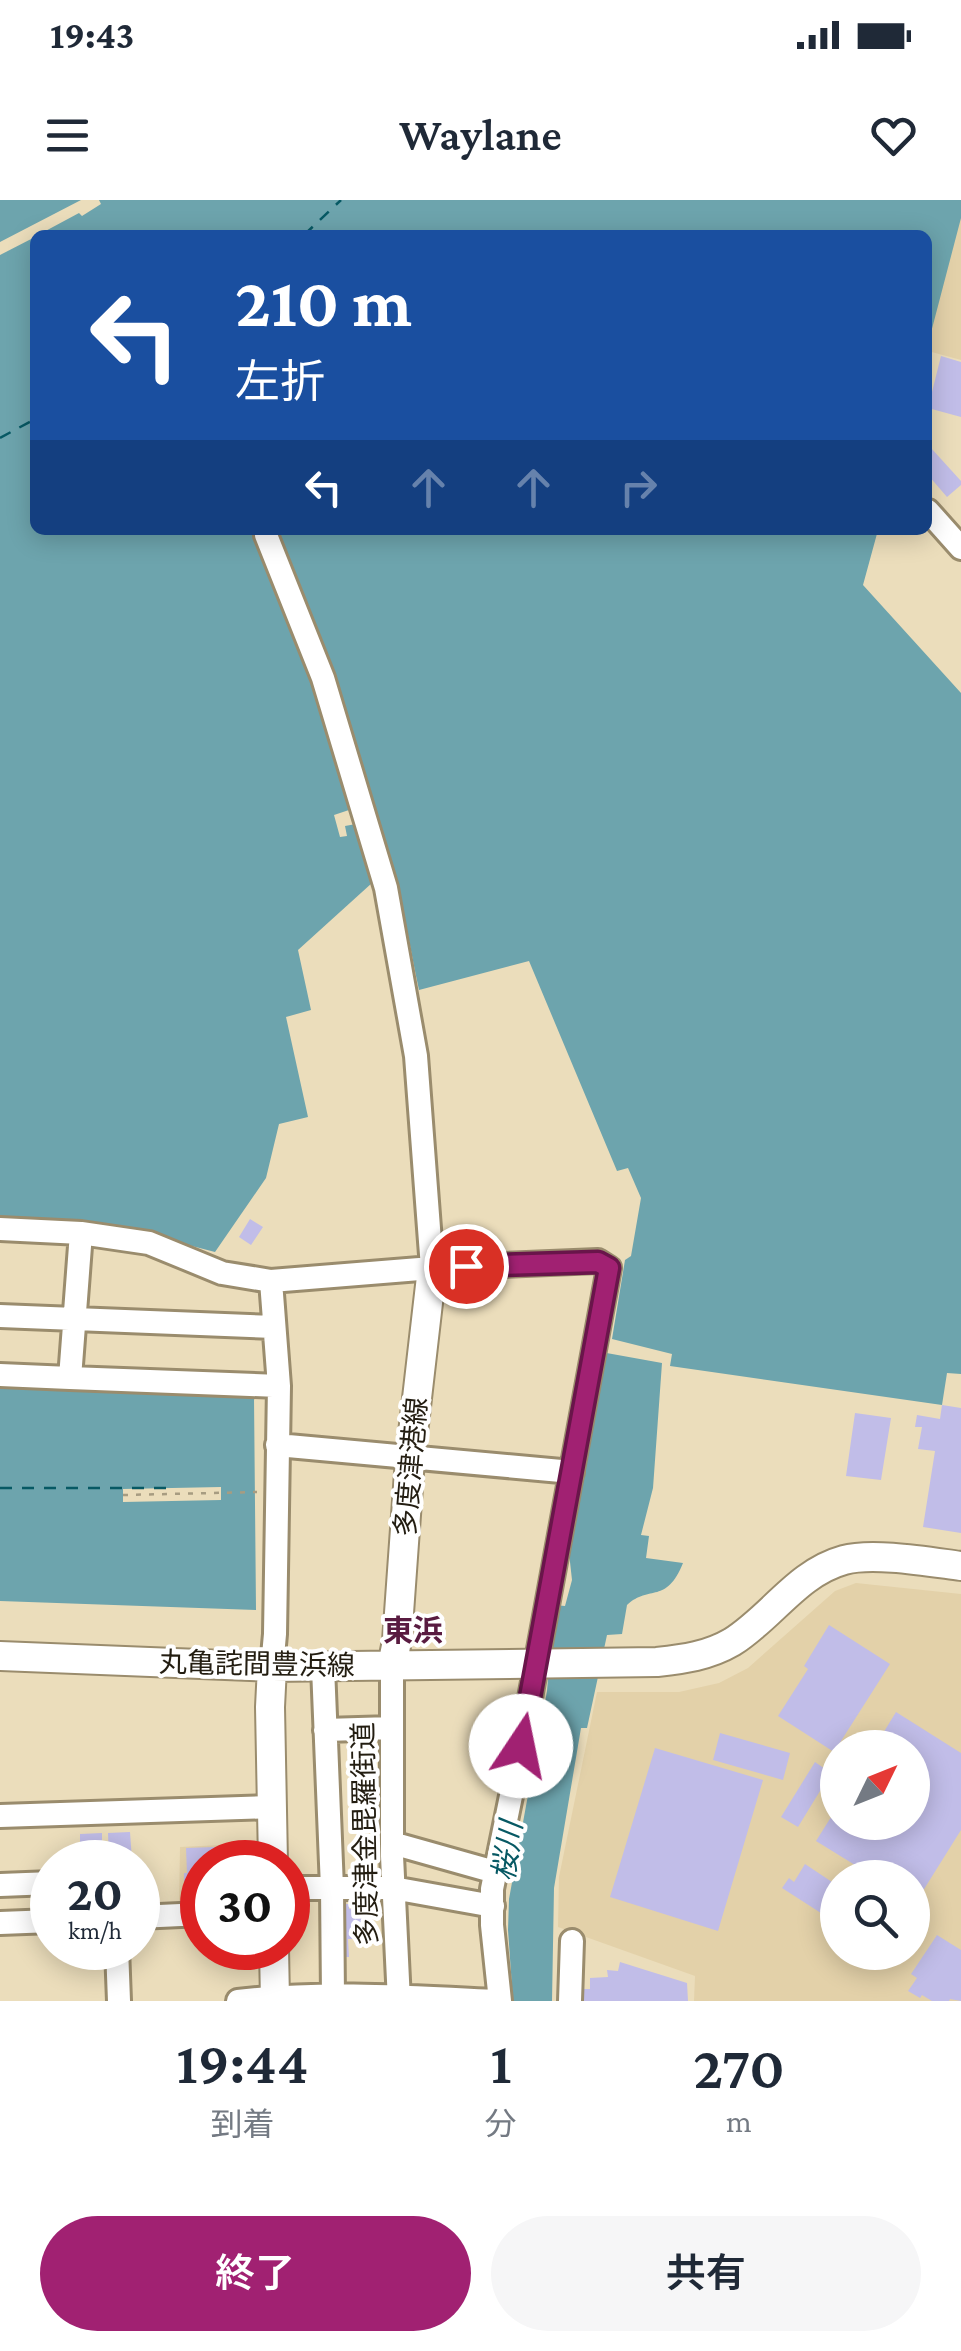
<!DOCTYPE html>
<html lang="ja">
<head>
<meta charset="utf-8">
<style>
	:root { --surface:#fff; --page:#f6f6f7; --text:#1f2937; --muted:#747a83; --accent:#a12172 }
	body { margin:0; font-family:"Crimson Pro","Noto Sans JP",serif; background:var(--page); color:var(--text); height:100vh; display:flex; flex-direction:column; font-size:38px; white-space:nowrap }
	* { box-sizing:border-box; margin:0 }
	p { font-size:32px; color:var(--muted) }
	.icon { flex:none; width:55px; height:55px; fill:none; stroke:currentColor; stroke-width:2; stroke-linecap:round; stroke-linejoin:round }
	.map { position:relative; height:1801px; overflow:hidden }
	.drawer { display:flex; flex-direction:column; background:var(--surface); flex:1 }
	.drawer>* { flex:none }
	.hud { position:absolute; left:30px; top:30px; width:902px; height:305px; border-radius:15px; box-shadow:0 5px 25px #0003; background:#1a4fa0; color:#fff; overflow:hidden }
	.needle { width:65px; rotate:47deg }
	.tools { position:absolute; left:820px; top:1530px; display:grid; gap:20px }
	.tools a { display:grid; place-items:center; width:110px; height:110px; border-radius:50%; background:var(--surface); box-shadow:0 5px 25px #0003; font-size:50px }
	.speed { position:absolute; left:30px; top:1640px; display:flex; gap:20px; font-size:50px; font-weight:700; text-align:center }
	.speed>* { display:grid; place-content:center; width:130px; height:130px; border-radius:50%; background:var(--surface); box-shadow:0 5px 25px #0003; line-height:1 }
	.speed small { font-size:25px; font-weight:400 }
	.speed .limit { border:15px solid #d22; background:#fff; color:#111 }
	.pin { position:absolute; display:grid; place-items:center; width:85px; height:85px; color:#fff; margin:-42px; border:5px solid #fff; border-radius:50%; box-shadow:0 2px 10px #0007 }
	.me { position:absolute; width:110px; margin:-55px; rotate:11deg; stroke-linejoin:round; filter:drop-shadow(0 0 8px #0008) }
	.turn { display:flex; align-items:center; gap:35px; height:210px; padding:0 40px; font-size:45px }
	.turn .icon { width:130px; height:130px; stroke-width:2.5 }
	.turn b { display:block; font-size:70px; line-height:85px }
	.lanes { display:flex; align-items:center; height:95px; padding:0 40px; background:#0003; justify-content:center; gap:50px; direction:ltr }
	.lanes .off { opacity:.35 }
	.eta { display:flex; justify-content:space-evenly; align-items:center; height:170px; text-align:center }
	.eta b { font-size:60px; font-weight:600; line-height:70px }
	.action { display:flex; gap:20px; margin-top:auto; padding:20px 40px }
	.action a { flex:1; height:115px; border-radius:60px; background:var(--accent); color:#fff; font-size:40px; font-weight:600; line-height:115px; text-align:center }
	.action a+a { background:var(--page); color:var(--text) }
	.status { display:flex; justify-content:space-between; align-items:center; height:70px; padding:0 50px; background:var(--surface); direction:ltr }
	.status svg { height:28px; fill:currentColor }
	header { display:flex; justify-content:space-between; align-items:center; height:130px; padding:0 40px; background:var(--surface); font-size:45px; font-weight:600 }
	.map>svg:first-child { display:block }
	.built { fill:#e3d1a9; fill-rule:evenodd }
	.water { fill:#6da4ad }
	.pier { fill:#ebddbb }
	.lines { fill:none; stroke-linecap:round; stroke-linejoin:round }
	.ferry { stroke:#075964; stroke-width:2.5; stroke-dasharray:12 10; stroke-linecap:butt }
	.building { fill:#c1bde8 }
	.minor-casing { stroke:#9a8c6d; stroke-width:28 }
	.major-casing { stroke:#9a8c6d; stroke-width:32 }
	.path { stroke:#a79c81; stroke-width:2.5; stroke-dasharray:5 8; stroke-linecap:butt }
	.minor { stroke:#fff; stroke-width:22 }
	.major { stroke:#fff; stroke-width:28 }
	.route-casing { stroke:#69154a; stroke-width:25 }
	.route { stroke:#a12172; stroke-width:18 }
	.labels { text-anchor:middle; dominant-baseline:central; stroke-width:8; stroke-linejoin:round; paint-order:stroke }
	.street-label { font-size:28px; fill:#231d11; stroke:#fff }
	.neighbourhood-label { font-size:30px; font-weight:bold; fill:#591b40; stroke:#fff }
	.water-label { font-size:30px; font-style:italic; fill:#075964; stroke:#fff }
</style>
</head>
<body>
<div class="status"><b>19:43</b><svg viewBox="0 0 49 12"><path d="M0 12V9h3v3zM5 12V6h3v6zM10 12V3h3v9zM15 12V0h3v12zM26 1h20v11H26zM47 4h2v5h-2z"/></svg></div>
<header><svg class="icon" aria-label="menu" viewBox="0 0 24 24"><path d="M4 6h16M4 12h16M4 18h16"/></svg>Waylane<svg class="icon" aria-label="heart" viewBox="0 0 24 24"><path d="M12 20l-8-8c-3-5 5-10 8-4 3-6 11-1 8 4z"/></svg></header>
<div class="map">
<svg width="961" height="1801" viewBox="0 0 961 1801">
	<rect width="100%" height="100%" fill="#ebddbb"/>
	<!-- built -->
	<path class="built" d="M961 2V160L928 151V131Z
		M856 1383 961 1394V1801H694L695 1776 558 1727 559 1677 597 1492H679L719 1483 748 1468 835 1391ZM838 1548H912V1622H838ZM838 1678H912V1752H838Z
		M259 1643V1662H202V1706L179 1707 180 1647Z"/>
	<!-- water -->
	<path class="water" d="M0 0H81L0 42Z
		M99 0H961V18L928 144V35H38L79 13 82 16 101 4Z
		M35 37V330H253L284 406 324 512 352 609 334 615 340 637 347 636 345 626 356 624 372 683 298 750 311 810 286 817 308 917 279 924 266 978 215 1052 161 1038 0 1022V55Z
		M276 330H878L863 385 961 493V1174L947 1173 942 1205 670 1166 672 1154 612 1139 625 1060 631 1056 641 998 628 968 617 971 529 761 419 790C411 753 405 714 395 678 364 559 325 443 276 330Z
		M601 1152 662 1163 653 1288 641 1335 649 1336 646 1358 683 1363C666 1405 650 1384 627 1405L622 1434 607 1435 587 1528H581L554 1688 552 1801H513L508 1730 509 1699 547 1491 554 1405 565 1406 572 1380 567 1335Z
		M0 1188 254 1198 256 1410 0 1401Z"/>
	<!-- pier -->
	<path class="pier" d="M221 1287V1300L123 1302V1289Z"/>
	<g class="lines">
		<!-- ferry -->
		<path class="ferry" d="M304 35 341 0
			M0 238 35 219
			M0 1288H166"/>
	</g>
	<!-- building -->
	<path class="building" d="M941 156 961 162V217L928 208Z
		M931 248 961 281V285L947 297 928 275V252Z
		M250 1019 263 1027 251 1045 239 1037Z
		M942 1205 961 1208V1333L923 1327 935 1251 918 1249 922 1227H915L917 1215 940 1219Z
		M855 1213 891 1218 881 1280 846 1276Z
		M829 1425 890 1464 834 1552 778 1516 808 1469 804 1466Z
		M896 1512 961 1553V1630L916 1702 912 1700V1678H876L816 1641 838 1606V1622H912V1548H874Z
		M720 1533 790 1553 783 1580 713 1560Z
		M655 1548 763 1580 718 1731 610 1697Z
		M815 1562 831 1573 798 1627 781 1617Z
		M130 1632 132 1660 109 1661 108 1633Z
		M102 1633V1662H80V1634Z
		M244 1646 245 1662H202V1699L184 1700V1673H187L186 1648Z
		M805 1664 838 1686V1724L782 1688 789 1678 794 1682Z
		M338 1704H349V1709L361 1708 362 1728H354L355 1739H348L349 1757H340Z
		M937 1735 961 1750V1801L950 1799 949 1801H932L922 1795 920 1798 908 1791 917 1778 911 1774Z
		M620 1762 687 1783 688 1801H584V1789H590V1778L608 1777 607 1770 618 1771Z"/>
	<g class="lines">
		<!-- minor casing -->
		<g class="minor-casing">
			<path id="minor" d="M928 311 961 348
				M266 335 323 478 386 688 416 856 432 1068 598 1061 609 1068 521 1547 492 1689V1725L500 1801
				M0 1029 81 1033
				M271 1081 279 1186 275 1434 272 1467
				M0 1116 274 1127
				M0 1175 70 1178
				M279 1186 70 1178 81 1033 149 1043 222 1073 271 1081 432 1068
				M277 1245 572 1272
				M392 1466V1656L399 1801
				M323 1467 332 1688 333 1797
				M325 1530 392 1528
				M0 1616 273 1607
				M392 1643 495 1672
				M0 1685 52 1683
				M288 1688H393L493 1706
				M138 1717 202 1714
				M0 1723 52 1721
				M117 1748 119 1801
				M238 1801C323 1791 411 1797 496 1801
				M570 1801 572 1741"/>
		</g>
		<!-- major casing -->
		<g class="major-casing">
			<path id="major" d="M0 1456 272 1467 657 1462C684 1459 708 1456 732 1442 772 1417 797 1373 844 1360 873 1352 930 1362 961 1366
				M392 1466 397 1441 410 1259 432 1068
				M272 1467 270 1507 273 1662
				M274 1748 275 1801"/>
		</g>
		<!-- path -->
		<path class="path" d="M123 1295 257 1292"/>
		<!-- minor -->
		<use href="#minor" class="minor"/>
		<!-- major -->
		<use href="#major" class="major"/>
	</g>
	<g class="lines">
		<!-- route casing -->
		<g class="route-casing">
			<path id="route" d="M466 1066 598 1062 609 1068 521 1546"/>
		</g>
		<!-- route -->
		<use href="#route" class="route"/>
	</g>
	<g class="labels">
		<!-- street labels -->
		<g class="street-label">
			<text transform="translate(411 1267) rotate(-85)">多度津港線</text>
			<text transform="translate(257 1464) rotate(1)">丸亀詫間豊浜線</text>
			<text transform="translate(365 1634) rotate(-91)">多度津金毘羅街道</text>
		</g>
		<!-- neighbourhood labels -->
		<g class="neighbourhood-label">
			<text x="413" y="1430">東浜</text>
		</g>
		<!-- water labels -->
		<g class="water-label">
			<text transform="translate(507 1651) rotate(-82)">桜川</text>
		</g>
	</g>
</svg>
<div class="tools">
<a><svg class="needle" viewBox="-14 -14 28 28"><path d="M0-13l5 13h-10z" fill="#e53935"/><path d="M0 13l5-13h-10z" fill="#747a83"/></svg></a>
<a><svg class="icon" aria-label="search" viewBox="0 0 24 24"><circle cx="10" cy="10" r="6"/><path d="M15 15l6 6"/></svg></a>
</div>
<div class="speed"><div>20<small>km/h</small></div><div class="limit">30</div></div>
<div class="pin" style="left:466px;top:1066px;background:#d93025"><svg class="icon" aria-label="arrive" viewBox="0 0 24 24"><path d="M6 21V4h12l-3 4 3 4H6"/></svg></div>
<svg class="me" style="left:521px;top:1546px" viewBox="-20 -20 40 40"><circle r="19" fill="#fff"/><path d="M0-13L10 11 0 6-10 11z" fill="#a12172"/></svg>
<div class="hud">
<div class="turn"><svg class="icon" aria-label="left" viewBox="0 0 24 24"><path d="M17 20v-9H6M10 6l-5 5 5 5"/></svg><div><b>210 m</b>左折</div></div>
<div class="lanes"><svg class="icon" aria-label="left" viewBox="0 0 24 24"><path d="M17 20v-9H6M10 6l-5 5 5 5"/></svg><svg class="icon off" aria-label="ahead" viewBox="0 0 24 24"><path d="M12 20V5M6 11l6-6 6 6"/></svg><svg class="icon off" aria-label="ahead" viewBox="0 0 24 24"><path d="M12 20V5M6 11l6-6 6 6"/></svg><svg class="icon off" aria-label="right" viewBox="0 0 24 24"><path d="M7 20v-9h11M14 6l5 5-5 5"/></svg></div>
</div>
</div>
<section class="drawer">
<div class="eta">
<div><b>19:44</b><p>到着</p></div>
<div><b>1</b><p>分</p></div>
<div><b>270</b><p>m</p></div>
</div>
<div class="action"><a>終了</a><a>共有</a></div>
</section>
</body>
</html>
